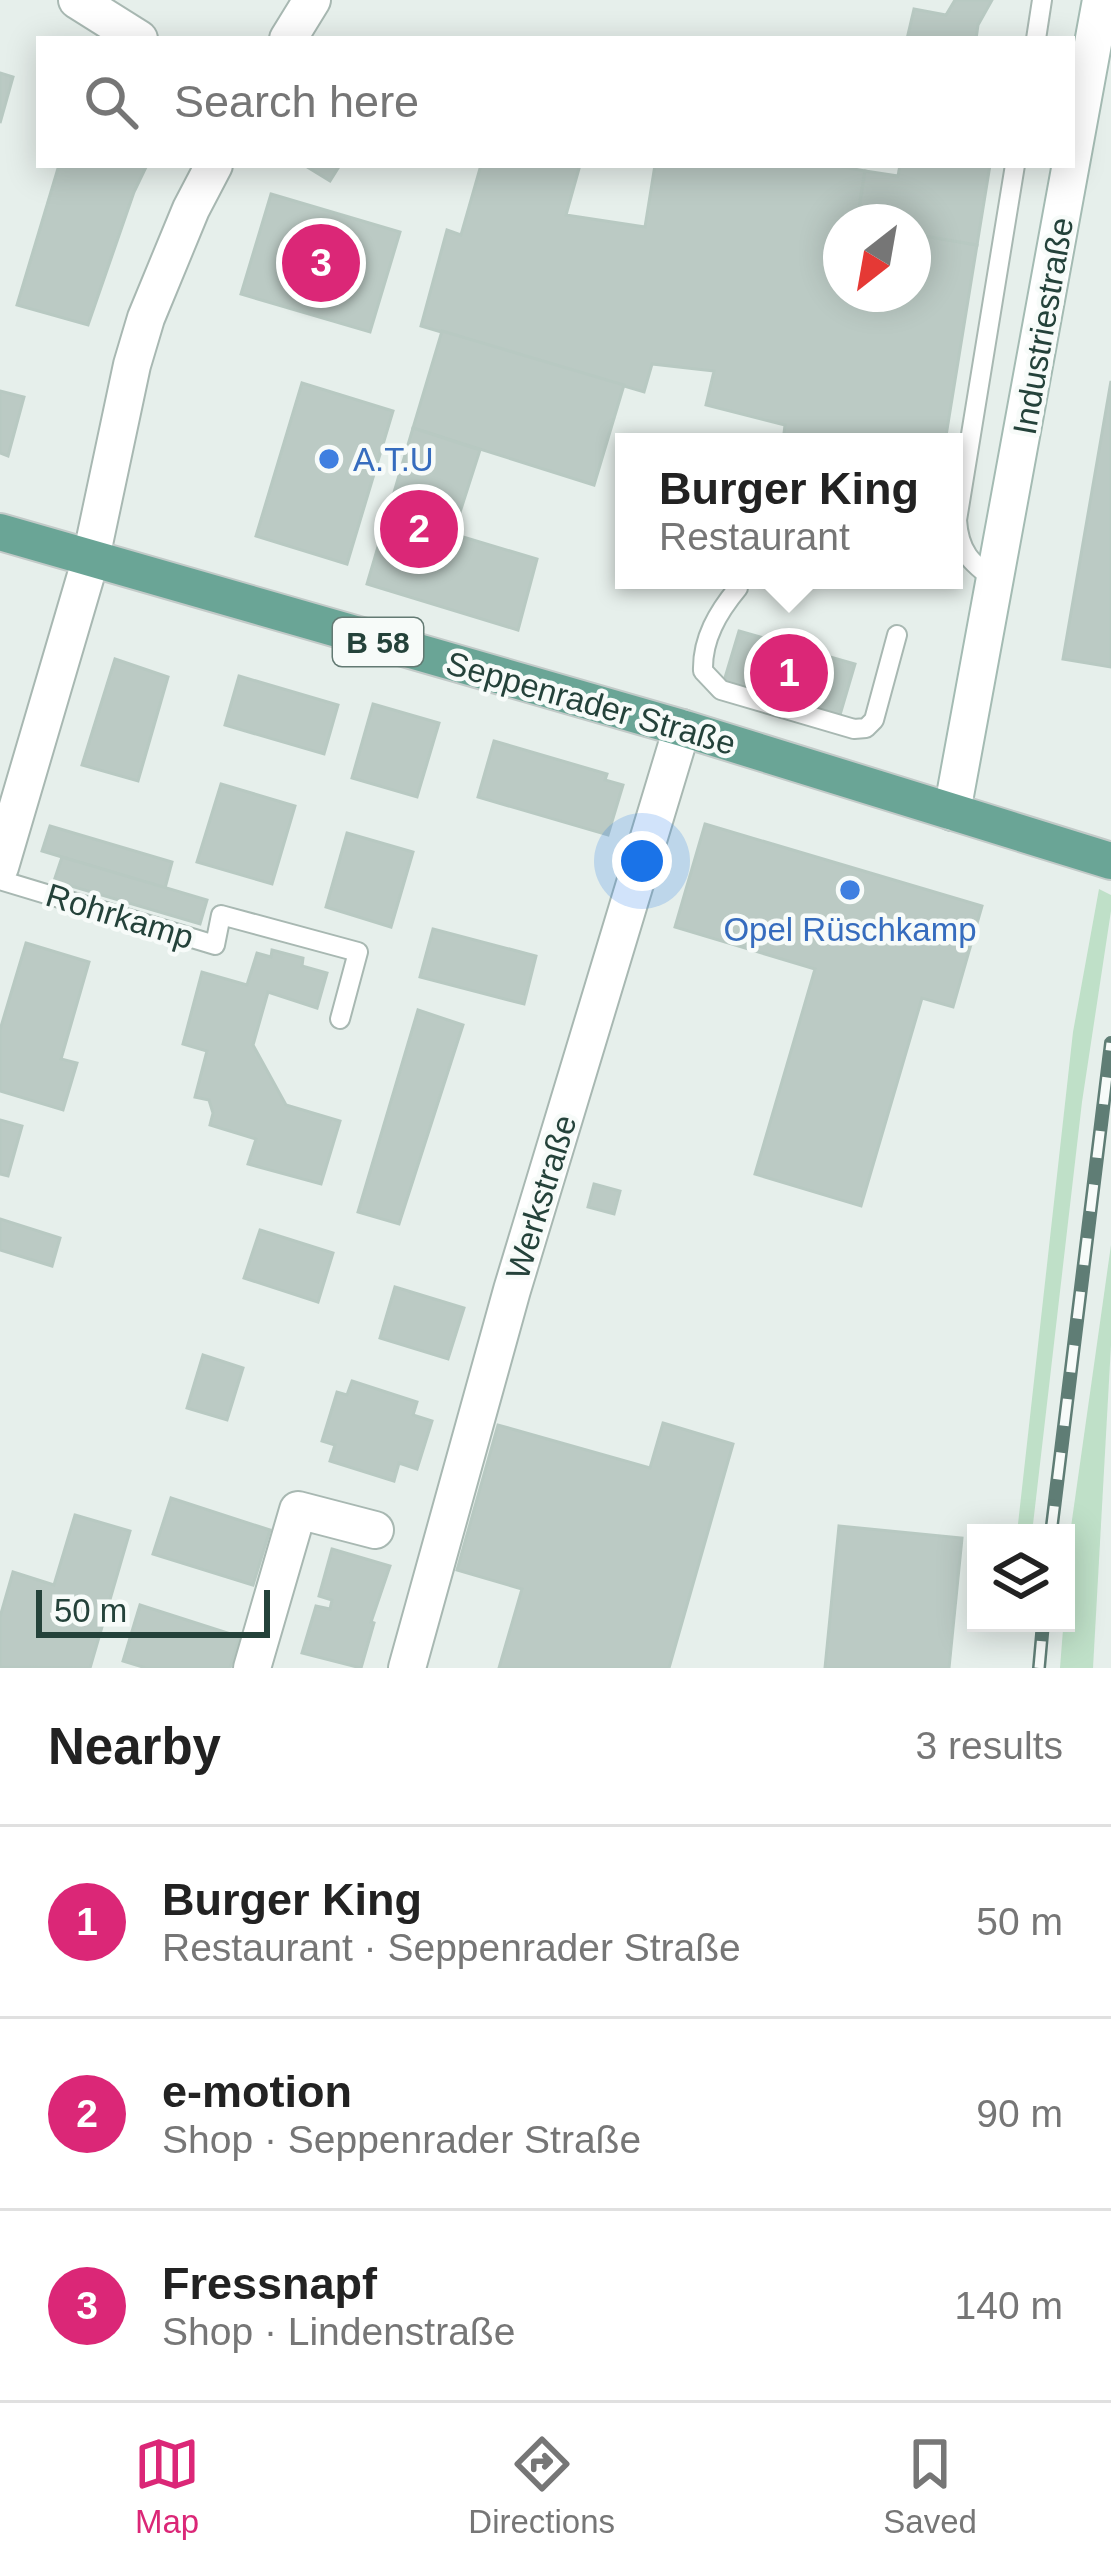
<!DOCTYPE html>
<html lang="en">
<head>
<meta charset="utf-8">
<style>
  body { margin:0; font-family:Helvetica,sans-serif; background:#f2f2f2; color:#222 }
  .controls { position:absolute; right:36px; bottom:36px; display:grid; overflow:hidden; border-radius:0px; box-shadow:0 6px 30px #0003 }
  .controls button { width:108px; height:108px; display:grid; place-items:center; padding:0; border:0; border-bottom:3px solid #e0e0e0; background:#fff; color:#222; font:60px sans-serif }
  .compass { position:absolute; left:823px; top:204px; width:108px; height:108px; border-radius:50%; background:#fff; box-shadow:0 6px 30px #0003; rotate:211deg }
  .scale { position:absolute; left:36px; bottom:30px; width:234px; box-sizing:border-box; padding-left:12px; border:6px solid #24423a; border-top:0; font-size:33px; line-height:42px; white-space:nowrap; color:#24423a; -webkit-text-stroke:9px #f7fbf9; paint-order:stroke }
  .you { position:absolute; left:642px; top:861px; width:42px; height:42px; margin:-30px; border:9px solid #fff; border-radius:50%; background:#1a73e8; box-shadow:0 0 0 18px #1a73e833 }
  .badge { display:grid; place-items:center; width:78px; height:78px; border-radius:50%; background:#db2777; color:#fff; font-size:39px; font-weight:700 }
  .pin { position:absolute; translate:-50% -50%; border:6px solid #fff; box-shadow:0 3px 12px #0006 }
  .popup { position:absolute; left:615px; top:433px; width:348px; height:156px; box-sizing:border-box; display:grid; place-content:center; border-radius:0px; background:#fff; filter:drop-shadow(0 3px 9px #0005); font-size:39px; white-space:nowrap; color:#767676 }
  .popup b { font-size:45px; color:#222 }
  .popup::after { content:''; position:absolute; left:50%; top:100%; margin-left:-24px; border:24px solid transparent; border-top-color:#fff }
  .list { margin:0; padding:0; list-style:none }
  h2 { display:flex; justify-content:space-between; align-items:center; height:156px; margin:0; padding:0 48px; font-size:51px }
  h2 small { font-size:39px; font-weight:400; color:#767676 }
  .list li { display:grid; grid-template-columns:78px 1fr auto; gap:36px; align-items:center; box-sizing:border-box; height:192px; padding:0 48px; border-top:3px solid #e0e0e0 }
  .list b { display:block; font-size:45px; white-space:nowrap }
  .list p { margin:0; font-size:39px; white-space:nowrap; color:#767676 }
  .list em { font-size:39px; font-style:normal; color:#767676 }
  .icon { flex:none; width:66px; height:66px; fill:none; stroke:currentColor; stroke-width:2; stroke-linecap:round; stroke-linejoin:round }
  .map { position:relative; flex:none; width:1111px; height:1668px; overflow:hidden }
  .search { position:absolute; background:#fff; box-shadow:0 6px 30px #0003; left:36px; right:36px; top:36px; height:132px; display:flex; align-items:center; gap:30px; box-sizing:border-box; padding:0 42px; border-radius:0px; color:#767676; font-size:45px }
  .sheet { height:732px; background:#fff }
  nav { display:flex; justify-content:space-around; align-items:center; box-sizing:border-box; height:168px; border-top:3px solid #e0e0e0; background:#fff; font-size:33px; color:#767676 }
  nav a { display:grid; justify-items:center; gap:6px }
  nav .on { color:#db2777 }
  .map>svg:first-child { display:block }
  .green { fill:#bfe0c8 }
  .building { fill:#bbcac4; stroke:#b8c9c2; stroke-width:3 }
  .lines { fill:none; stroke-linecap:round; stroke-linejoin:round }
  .lane-casing { stroke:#a8b8b2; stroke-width:22 }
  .street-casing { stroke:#a8b8b2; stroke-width:40 }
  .secondary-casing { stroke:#a4bbb3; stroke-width:40 }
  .primary-casing { stroke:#c2cac8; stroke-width:40 }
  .lane { stroke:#fff; stroke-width:18 }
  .street { stroke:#fff; stroke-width:36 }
  .secondary { stroke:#fff; stroke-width:36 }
  .primary { stroke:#6aa596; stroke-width:36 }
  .rail-casing { stroke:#5f7d75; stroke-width:14 }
  .rail { stroke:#f7fbf9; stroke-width:9; stroke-dasharray:27; stroke-linecap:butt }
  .shop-dot { fill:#3f7fe0; stroke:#f7fbf9; stroke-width:4.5 }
  .labels { text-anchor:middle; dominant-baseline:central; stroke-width:9; stroke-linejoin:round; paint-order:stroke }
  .shield { fill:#f7fbf9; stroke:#637a73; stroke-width:3 }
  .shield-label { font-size:30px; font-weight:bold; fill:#24423a }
  .street-label { font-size:33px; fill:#24423a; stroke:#f7fbf9 }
  .shop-label { font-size:33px; fill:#366cbe; stroke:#f7fbf9; text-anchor:start }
</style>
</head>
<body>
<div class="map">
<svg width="1111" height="1668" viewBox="0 0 1111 1668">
  <rect width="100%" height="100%" fill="#e6efeb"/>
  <!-- green -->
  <g class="green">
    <path d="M1099,889L1111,895V911L1082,1102L1032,1533H1017L1073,1032Z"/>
    <path d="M1111,1245V1345L1093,1668H1060L1071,1527Z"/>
  </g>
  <!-- building -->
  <g class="building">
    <path d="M955,0H992L978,25L976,39H907L914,9L946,15Z"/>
    <path d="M0,73L13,77L0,123Z"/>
    <path d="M59,165H147L134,192L88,325L17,305Z"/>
    <path d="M304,165H340L330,181Z"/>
    <path d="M481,165H580L566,215L645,227L655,165H832L865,171L857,222H841V294H913V234L977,245L945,442H783L785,425L706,405L714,371L652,364L644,392L421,326L447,230L461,235Z"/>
    <path d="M900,165H990L977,245L913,234V222H857L865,171L898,176Z"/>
    <path d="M271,194L400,232L370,332L241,294Z"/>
    <path d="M442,331L624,385L594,485L413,428Z"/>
    <path d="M1111,381V667L1063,659Z"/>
    <path d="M302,383L393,411L347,564L256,536Z"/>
    <path d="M0,391L24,397L8,456L0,453Z"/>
    <path d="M413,428L480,450L453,534L537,559L518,630L367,584Z"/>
    <path d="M739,631L855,664L840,715L724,681Z"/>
    <path d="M115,659L168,677L138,781L82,765Z"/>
    <path d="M239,676L338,705L324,754L225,725Z"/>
    <path d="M373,704L439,723L417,797L352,778Z"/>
    <path d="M494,741L607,774L605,780L623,785L608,835L478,797Z"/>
    <path d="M221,784L295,806L272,884L197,862Z"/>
    <path d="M705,824L982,906L953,1007L922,998L861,1206L755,1174L815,969L675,927Z"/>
    <path d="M50,826L172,862L165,888L42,851Z"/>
    <path d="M347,833L413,852L391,927L326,907Z"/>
    <path d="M62,857L207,900L200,924L54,881Z"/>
    <path d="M433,929L536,956L524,1004L420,977Z"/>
    <path d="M26,943L89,962L61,1059L77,1063L63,1110L0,1091V1030Z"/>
    <path d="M272,950L303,958L302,966L327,973L317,1008L268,992L253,1045L286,1105L340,1121L321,1184L248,1164L256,1139L210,1125L213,1113L209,1100L195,1097L207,1051L183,1044L202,972L247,985L257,953L271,957Z"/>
    <path d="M418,1010L463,1025L399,1224L358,1212Z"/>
    <path d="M0,1120L22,1126L8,1176L0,1174Z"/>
    <path d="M594,1184L620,1191L614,1214L588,1207Z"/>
    <path d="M0,1219L60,1238L52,1266L0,1250Z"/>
    <path d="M260,1230L333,1253L318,1302L244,1278Z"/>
    <path d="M395,1287L464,1308L448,1359L380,1338Z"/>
    <path d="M203,1355L243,1368L227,1420L187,1408Z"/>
    <path d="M352,1381L417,1402L413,1415L432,1421L417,1469L399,1463L394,1481L330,1461L335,1445L322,1441L337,1392L347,1395Z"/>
    <path d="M663,1423L733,1444L669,1668H499L522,1589L457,1570L498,1425L650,1468Z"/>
    <path d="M171,1498L270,1530L253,1585L153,1554Z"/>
    <path d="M75,1515L130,1531L90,1668L0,1667V1617L13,1572L54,1585Z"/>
    <path d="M839,1526L962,1538L949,1668H825Z"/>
    <path d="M332,1549L390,1566L371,1622L374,1623L361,1668L302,1653L316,1606L330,1609L332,1600L319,1596Z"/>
    <path d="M140,1605L240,1637L230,1668H146L123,1661Z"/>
  </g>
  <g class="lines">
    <defs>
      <g id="lane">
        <path d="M1036,39L1042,0"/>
        <path d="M996,581C971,563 959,552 957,520L1015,165"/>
        <path d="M738,588C718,612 702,639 703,671L721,690L854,729L866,728L874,720L897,635"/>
        <path d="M0,880L215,945L221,915L358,952L340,1019"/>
      </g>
      <g id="street">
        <path d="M77,0L139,39"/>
        <path d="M288,39L312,0"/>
        <path d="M0,867L91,558L132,365L146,318L191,209L214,165"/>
        <path d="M252,1668L298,1510L375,1530"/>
        <path d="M407,1668L512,1290L682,728"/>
      </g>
      <path id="secondary" d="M952,812L1101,0"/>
      <path id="primary" d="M0,532L682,728L1111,861"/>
    </defs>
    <!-- lane casing -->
    <use href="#lane" class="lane-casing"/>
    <!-- street casing -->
    <use href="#street" class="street-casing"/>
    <!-- secondary casing -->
    <use href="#secondary" class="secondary-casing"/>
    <!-- primary casing -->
    <use href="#primary" class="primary-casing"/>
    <!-- lane -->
    <use href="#lane" class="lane"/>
    <!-- street -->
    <use href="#street" class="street"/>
    <!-- secondary -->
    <use href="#secondary" class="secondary"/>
    <!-- primary -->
    <use href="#primary" class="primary"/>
    <defs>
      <g id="rail">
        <path d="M1051,1533L1111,1043"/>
        <path d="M1039,1668L1043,1623"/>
      </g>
    </defs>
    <!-- rail casing -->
    <use href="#rail" class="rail-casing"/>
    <!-- rail -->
    <use href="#rail" class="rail"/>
  </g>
  <!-- markers -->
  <g class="shop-dot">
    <circle cx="329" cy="459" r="12"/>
    <circle cx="850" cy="890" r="12"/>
  </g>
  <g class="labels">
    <!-- shield labels -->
    <rect class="shield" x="333" y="618" width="90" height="48" rx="9"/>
    <g class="shield-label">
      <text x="378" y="642">B 58</text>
    </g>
    <!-- street labels -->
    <g class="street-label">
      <text transform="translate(1043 326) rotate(-80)">Industriestraße</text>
      <text transform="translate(591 703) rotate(16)">Seppenrader Straße</text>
      <text transform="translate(120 916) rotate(17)">Rohrkamp</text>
      <text transform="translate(541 1197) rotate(-73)">Werkstraße</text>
    </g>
    <!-- shop labels -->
    <g class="shop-label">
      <text x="353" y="459">A.T.U</text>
      <text x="850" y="929" text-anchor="middle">Opel Rüschkamp</text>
    </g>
  </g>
</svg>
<div class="controls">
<button><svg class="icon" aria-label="layers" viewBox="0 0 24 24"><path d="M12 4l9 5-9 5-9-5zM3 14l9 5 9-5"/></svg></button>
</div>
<svg class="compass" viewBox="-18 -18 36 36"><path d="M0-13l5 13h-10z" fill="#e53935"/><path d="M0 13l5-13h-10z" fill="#767676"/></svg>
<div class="scale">50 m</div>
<div class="you"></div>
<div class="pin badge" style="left:789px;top:673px">1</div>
<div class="popup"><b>Burger King</b>Restaurant</div>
<div class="pin badge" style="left:419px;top:529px">2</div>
<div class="pin badge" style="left:321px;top:263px">3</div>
<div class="search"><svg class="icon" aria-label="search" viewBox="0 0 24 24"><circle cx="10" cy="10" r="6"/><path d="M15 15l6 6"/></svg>Search here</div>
</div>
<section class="sheet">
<h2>Nearby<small>3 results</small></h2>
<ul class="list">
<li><span class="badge">1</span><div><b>Burger King</b><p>Restaurant · Seppenrader Straße</p></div><em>50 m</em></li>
<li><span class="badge">2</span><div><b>e-motion</b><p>Shop · Seppenrader Straße</p></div><em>90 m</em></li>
<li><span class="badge">3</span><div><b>Fressnapf</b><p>Shop · Lindenstraße</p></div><em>140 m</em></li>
</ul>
</section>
<nav>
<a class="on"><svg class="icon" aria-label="map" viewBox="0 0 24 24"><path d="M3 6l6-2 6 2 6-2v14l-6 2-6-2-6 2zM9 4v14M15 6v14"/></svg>Map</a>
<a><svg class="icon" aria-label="directions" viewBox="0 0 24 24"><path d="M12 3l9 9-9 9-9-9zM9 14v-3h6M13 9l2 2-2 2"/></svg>Directions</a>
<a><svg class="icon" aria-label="saved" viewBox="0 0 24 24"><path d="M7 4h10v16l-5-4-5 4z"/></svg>Saved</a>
</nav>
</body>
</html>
